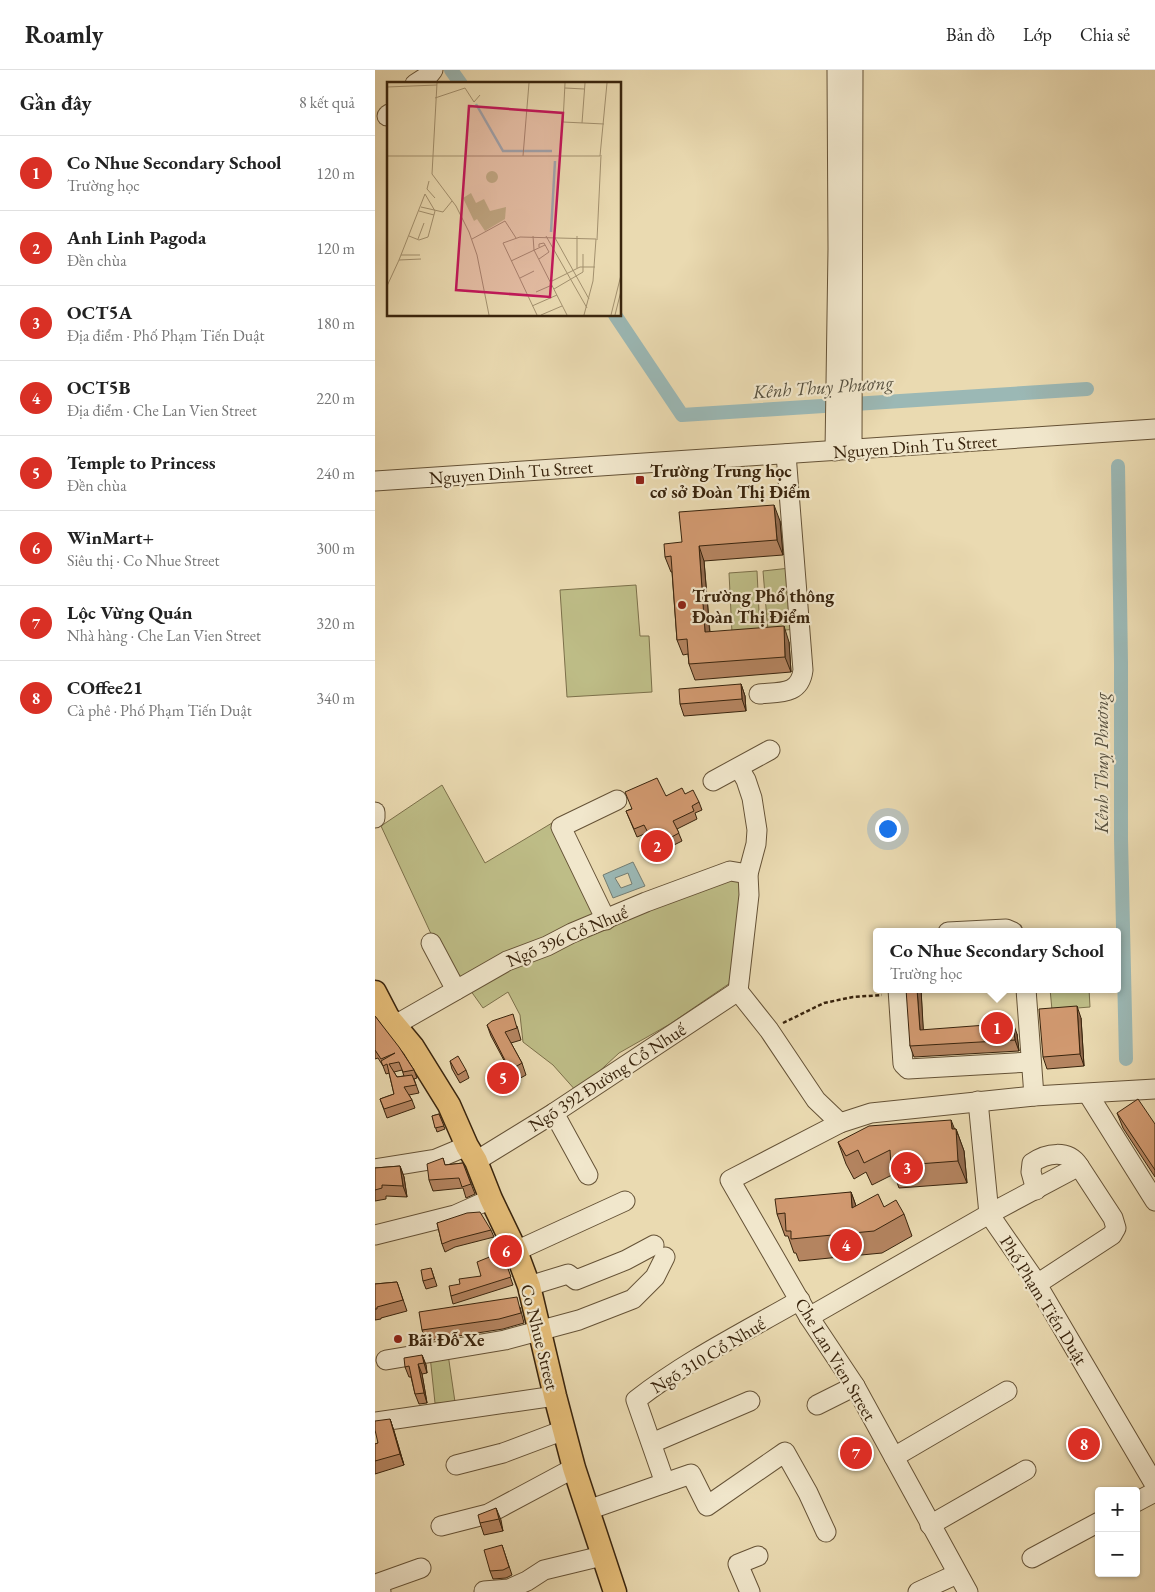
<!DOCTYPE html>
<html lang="vi">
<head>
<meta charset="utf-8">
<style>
  body { margin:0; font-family:"EB Garamond",serif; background:#f6f6f6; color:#222 }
  .controls { position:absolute; right:15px; bottom:15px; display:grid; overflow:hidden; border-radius:5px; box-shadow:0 1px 4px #0004 }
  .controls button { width:45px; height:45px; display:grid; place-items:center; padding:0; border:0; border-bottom:1px solid #e0e0e0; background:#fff; color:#222; font:25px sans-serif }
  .you { position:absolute; left:512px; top:758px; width:18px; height:18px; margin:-12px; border:4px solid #fff; border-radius:50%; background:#1a73e8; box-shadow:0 0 0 8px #1a73e833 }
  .badge { display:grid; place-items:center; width:32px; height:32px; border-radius:50%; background:#d93025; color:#fff; font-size:16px; font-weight:700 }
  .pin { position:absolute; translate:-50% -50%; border:2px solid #fff; box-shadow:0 1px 5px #0006 }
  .popup { position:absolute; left:498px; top:858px; width:248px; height:65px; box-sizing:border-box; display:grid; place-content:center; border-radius:5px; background:#fff; filter:drop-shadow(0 1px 4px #0005); font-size:16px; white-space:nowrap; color:#767676 }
  .popup b { font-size:19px; color:#222 }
  .popup::after { content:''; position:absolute; left:50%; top:100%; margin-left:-10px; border:10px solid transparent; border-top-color:#fff }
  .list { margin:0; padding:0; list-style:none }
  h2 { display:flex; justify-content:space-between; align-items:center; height:65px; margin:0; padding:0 20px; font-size:21px }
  h2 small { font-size:16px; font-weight:400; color:#767676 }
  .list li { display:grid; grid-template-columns:32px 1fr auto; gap:15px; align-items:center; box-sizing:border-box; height:75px; padding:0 20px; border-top:1px solid #e0e0e0 }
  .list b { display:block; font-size:19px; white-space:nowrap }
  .list p { margin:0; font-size:16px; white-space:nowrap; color:#767676 }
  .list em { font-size:16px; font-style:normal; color:#767676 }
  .map { position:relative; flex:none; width:780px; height:1522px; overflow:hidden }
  header { display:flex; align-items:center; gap:30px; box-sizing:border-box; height:70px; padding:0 25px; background:#fff; border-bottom:1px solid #e0e0e0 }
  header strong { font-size:24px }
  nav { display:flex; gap:28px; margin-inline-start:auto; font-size:18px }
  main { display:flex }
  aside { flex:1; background:#fff }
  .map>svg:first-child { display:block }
  .green { fill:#bebd87; stroke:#7c704a }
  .water { fill:#9bb8b5; stroke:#747d72; fill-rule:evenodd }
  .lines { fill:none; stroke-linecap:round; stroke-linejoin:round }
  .canal { stroke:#9bb8b5; stroke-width:14 }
  .minor-casing { stroke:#655236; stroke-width:21 }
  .major-casing { stroke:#39240d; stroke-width:25 }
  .path { stroke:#39240d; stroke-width:2.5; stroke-dasharray:4 2.5; stroke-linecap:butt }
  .minor { stroke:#f1e7cc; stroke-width:19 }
  .major { stroke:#e5bd78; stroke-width:22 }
  .wall { fill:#b48460; stroke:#39240d; fill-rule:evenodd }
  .shaded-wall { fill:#926b4e; stroke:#39240d }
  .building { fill:#d19970; stroke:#39240d }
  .poi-dot { fill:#8f2418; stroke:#f1e7cc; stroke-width:2 }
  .labels { text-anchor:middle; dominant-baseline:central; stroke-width:4.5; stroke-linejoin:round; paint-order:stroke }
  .street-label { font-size:18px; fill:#39240d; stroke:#f1e7cc }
  .poi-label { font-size:18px; font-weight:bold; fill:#39240d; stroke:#f1e7cc; text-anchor:start }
  .water-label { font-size:19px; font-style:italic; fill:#56503f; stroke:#f1e7cc }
  .inset-river { fill:none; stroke:#9bb8b5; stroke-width:2.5 }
  .inset-road { fill:none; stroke:#a3916f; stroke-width:1 }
  .view { fill:#c2185b; fill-opacity:0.15; stroke:#c2185b; stroke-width:2.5 }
  .inset-edge { fill:none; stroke:#39240d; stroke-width:2.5 }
</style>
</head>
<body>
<header>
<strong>Roamly</strong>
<nav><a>Bản đồ</a><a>Lớp</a><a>Chia sẻ</a></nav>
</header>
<main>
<aside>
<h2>Gần đây<small>8 kết quả</small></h2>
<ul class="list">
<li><span class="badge">1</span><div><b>Co Nhue Secondary School</b><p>Trường học</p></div><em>120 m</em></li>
<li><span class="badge">2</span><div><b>Anh Linh Pagoda</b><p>Đền chùa</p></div><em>120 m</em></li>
<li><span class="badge">3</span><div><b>OCT5A</b><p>Địa điểm · Phố Phạm Tiến Duật</p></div><em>180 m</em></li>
<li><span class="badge">4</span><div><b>OCT5B</b><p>Địa điểm · Che Lan Vien Street</p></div><em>220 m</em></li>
<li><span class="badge">5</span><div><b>Temple to Princess</b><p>Đền chùa</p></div><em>240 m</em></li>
<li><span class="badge">6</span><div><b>WinMart+</b><p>Siêu thị · Co Nhue Street</p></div><em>300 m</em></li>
<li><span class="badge">7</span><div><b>Lộc Vừng Quán</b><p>Nhà hàng · Che Lan Vien Street</p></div><em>320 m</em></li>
<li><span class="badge">8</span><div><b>COffee21</b><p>Cà phê · Phố Phạm Tiến Duật</p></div><em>340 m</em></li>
</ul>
</aside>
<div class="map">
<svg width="780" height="1522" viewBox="0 0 780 1522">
  <rect width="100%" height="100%" fill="#eadab1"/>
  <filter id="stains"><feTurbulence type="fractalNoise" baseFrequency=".004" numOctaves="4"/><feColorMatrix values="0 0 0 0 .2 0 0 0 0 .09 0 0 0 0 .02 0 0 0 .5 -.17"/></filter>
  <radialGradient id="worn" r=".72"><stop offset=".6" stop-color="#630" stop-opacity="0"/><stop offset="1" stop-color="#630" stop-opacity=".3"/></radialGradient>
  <!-- green -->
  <g class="green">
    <path d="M415,498L420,559L393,562L388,501Z"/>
    <path d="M382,501L385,562L357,563L354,503Z"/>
    <path d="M261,515L265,566H274L277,622L192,627L185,520Z"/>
    <path d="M67,715L110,793L177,753L231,854L245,847L366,807L358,911L295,954L244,983L202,1022L178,995L148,972L145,945L133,922L108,938L58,868L6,756Z"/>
    <path d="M675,919H714L715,937L677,940Z"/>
    <path d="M73,1284L80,1332L60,1333L55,1286Z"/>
  </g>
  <!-- water -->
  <path class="water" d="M258,792L270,816L238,828L228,805ZM253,803L257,814L246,818L240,808Z"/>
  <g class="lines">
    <!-- canal -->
    <g class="canal">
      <path d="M76,0L86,14"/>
      <path d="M240,245L307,345L712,319"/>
      <path d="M743,396L746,593V769L751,989"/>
    </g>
    <defs>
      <g id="minor">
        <path d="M40,14L54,5L58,0"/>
        <path d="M12,46L14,44"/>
        <path d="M477,380L478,0"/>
        <path d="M460,381L463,179L462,0"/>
        <path d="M0,411L780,359"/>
        <path d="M384,624C405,622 425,625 428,600L411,384"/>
        <path d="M364,698L371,710L377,728L382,760L381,774L373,804L374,825L363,921L394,960L441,1030L465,1053"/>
        <path d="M338,711L395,680"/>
        <path d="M0,742V748"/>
        <path d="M231,850L186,757L242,730"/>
        <path d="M573,862L631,859L638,862"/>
        <path d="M56,873L81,920"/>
        <path d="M523,919L528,994L533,999L656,992"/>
        <path d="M651,919L659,1026"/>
        <path d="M20,955L132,891L172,876L197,863L271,832L355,801L373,804"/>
        <path d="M713,1024L780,1131"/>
        <path d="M603,1031L614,1144L657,1206L780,1415"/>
        <path d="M179,1043L213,1105"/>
        <path d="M101,1091L179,1043L363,921"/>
        <path d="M0,1099L61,1089L92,1076"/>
        <path d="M661,1120L656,1102L657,1093C671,1083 693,1079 704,1096L738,1148L741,1158L737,1165L662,1214"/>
        <path d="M0,1165L80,1145L116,1129"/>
        <path d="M141,1181L250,1131"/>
        <path d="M154,1216L193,1204L201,1210L251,1190L279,1175"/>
        <path d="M434,1247L614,1144L704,1096"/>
        <path d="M11,1290L130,1270L204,1250L258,1229L280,1207L290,1187"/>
        <path d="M442,1335L480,1316"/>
        <path d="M0,1352L180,1326"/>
        <path d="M277,1373L375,1331"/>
        <path d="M519,1387L632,1321"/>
        <path d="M81,1395L128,1383L189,1360"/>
        <path d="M290,1413L316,1404L332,1436L410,1382L433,1423L451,1462"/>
        <path d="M761,1432L780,1422"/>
        <path d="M213,1440L290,1413L261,1330C311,1291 369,1262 425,1230"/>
        <path d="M555,1455L651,1400"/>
        <path d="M66,1456L113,1444L199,1398"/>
        <path d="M657,1488L724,1452"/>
        <path d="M109,1521L134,1519L152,1511L169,1500L227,1486"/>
        <path d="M6,1522L4,1513L46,1498"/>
        <path d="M375,1522L363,1494L383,1486"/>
        <path d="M543,1522L582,1504"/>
        <path d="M593,1522L480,1316L434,1247L355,1110L465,1053L496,1043L659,1026L780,1019"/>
      </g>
      <path id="major" d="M0,922L13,947L38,977L74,1035L92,1076L101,1091L116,1129L141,1181L154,1216L180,1326L199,1398L240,1522"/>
    </defs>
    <!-- minor casing -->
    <use href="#minor" class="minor-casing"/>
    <!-- major casing -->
    <use href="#major" class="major-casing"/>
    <!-- path -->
    <path class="path" d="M408,953L449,933L478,927L507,925"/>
    <!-- minor -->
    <use href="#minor" class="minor"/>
    <!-- major -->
    <use href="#major" class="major"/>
  </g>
  <!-- wall -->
  <g class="wall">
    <path d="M405,451L408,485L329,491L335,562L414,572L416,602L320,610L314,594L313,584L308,585L302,570L297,502H296L290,487L307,472Z"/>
    <path d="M366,614L370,626L371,641L309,646L305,634Z"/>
    <path d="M310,724L324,732L327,740L320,743L322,749L302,759L307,771L283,783L272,763L262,767L251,741L291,726Z"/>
    <path d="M546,919L548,960L642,964L644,981L539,987L535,976Z"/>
    <path d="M0,946L39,1000L42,1008L39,1009L44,1023L34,1025L37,1030L40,1038L12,1048L5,1029L19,1024L14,1003L11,1004L8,996L3,988L0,989ZM27,1000L29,1006L22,1007L19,1002Z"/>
    <path d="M706,948L709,996L672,999L668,987Z"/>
    <path d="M112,955L142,956L146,970L136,973L147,993L151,1005L140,1011L116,966Z"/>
    <path d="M75,991L91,1000L94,1008L85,1013L77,999Z"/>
    <path d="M742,1043L780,1054V1107L748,1058Z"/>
    <path d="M64,1044L70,1059L62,1062L57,1046Z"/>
    <path d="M581,1059L589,1081L592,1113L524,1118L519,1104L497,1115L491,1102L479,1109L471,1094L463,1072Z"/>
    <path d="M68,1088L70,1095L88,1093L100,1124L91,1128L88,1118L58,1121L54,1110Z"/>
    <path d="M25,1096L29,1107L32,1127L11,1126V1129L0,1131V1098Z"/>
    <path d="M476,1122L481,1136L509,1137L529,1144L537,1166L507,1183L424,1191L421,1183H419L413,1166H410L402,1144Z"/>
    <path d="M62,1153L116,1160L119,1167L80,1177L70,1182L67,1174Z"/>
    <path d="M127,1182L138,1215L78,1234L76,1226L85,1214L106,1206Z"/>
    <path d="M56,1198L62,1216L51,1219L48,1211Z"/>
    <path d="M22,1212L32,1241L6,1248V1249L0,1250V1214Z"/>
    <path d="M145,1237L149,1253L128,1259L51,1271L47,1260Z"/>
    <path d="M47,1285L51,1295L52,1303L47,1304L52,1333L44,1334L40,1324L36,1307H34L30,1297Z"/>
    <path d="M15,1349L19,1361L29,1395L0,1404V1374L3,1373Z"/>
    <path d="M121,1438L128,1461L109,1465L105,1453Z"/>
    <path d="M127,1475L137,1505L131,1508L118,1509L115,1501Z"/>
  </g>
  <!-- shaded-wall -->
  <g class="shaded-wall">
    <path d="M399,435L405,451L408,485L402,470Z"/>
    <path d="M324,476L329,491L336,578L330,562Z"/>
    <path d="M409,556L414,572L416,602L410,587Z"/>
    <path d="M366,614L370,626L371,641L367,629Z"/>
    <path d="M542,919H546L549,971L545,960Z"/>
    <path d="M702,936L706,948L709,996L705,984Z"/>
    <path d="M638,953L642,964L644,981L640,970Z"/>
    <path d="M576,1050L582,1065L581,1059L589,1081L592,1113L583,1091L577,1059Z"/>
    <path d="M25,1096L29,1107L32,1127L28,1116Z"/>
    <path d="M476,1122L484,1144L477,1138Z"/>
    <path d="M47,1285L51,1295L52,1303L49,1293Z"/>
    <path d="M43,1294L47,1304L52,1333L49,1323Z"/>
    <path d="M15,1349L19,1361L29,1395L25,1384Z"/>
    <path d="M121,1438L126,1450L128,1461L124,1449Z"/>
  </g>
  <!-- building -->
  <g class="building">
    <path d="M399,435L402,470L324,476L330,562L409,556L410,587L314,594L312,569L302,570L296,486L290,487L289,474L307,472L304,442Z"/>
    <path d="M366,614L367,629L305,634L304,619Z"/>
    <path d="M282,708L291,726L307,718L310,724L318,720L324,732L317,736L319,741L298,751L304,763L280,776L269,755L259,759L251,741L257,739L250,722Z"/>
    <path d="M626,859L634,862H587Z"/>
    <path d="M531,919H542L545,960L638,953L640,970L535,976Z"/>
    <path d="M702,936L705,984L668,987L664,939Z"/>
    <path d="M138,944L142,958L130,962L147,993L135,1000L112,955L117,951Z"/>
    <path d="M0,946L24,977L39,1000L28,1002L24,992L14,994L22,1007L37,1005L41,1015L29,1017L37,1030L9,1039L5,1029L19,1024L12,994L8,996L6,991L20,983L6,989L0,980Z"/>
    <path d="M83,986L91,1000L83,1005L75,991Z"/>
    <path d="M763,1029L780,1054V1100L742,1043Z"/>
    <path d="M64,1044L69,1056L60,1058L57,1046Z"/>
    <path d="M576,1050L577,1059H581L583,1091L516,1096L515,1080L489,1093L483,1080L471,1086L463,1072L494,1056Z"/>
    <path d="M68,1088L70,1095L88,1093L96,1114L87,1117L84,1108L54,1110L52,1094Z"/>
    <path d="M25,1096L28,1116L7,1115V1118L0,1120V1098Z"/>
    <path d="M476,1122L477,1138L503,1124L509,1137L521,1130L529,1144L499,1161L416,1169V1161H411L410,1143L402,1144L400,1129Z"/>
    <path d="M105,1142L116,1160L77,1170L67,1174L62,1153L92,1143Z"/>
    <path d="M127,1182L136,1207L76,1226L74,1216L85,1214L84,1209L106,1206L102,1192Z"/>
    <path d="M56,1198L59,1208L48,1211L46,1200Z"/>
    <path d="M22,1212L28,1230L2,1237V1239H0V1214Z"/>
    <path d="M142,1227L146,1243L124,1249L47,1260L44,1242Z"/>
    <path d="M47,1285L49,1293L43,1294L49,1323L40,1324L34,1296L30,1297L29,1288Z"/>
    <path d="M15,1349L25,1384L0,1391V1374L3,1373L0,1360V1351Z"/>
    <path d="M121,1438L124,1449L105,1453L103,1445Z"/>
    <path d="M127,1475L134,1497L128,1500L115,1501L109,1480Z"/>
  </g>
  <!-- markers -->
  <g class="poi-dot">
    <rect x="260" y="405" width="10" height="10" rx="2.5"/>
    <circle cx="307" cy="535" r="5"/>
    <circle cx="23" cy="1269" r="5"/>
  </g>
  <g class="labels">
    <!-- street labels -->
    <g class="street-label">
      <text transform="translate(540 376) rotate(-4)">Nguyen Dinh Tu Street</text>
      <text transform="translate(136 402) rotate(-4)">Nguyen Dinh Tu Street</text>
      <text transform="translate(192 866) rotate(-23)">Ngõ 396 Cổ Nhuế</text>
      <text transform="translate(232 1007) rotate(-33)">Ngõ 392 Đường Cổ Nhuế</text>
      <text transform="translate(669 1230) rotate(58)">Phố Phạm Tiến Duật</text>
      <text transform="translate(165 1267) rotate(76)">Co Nhue Street</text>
      <text transform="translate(333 1285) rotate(-31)">Ngõ 310 Cổ Nhuế</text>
      <text transform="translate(461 1289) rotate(59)">Che Lan Vien Street</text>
    </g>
    <!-- poi labels -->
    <g class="poi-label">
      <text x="275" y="400">Trường Trung học<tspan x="275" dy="21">cơ sở Đoàn Thị Điểm</tspan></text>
      <text x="317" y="525">Trường Phổ thông<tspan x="317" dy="21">Đoàn Thị Điểm</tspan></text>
      <text x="33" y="1269">Bãi Đỗ Xe</text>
    </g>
    <!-- water labels -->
    <g class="water-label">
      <text transform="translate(448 317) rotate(-4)">Kênh Thuỵ Phương</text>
      <text transform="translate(726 693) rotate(-90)">Kênh Thuỵ Phương</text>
    </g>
  </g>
  <!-- overview -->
  <g transform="translate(12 12)">
    <rect width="234" height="234" fill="#eadab1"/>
    <path d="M99 95a6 6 0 1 1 12 0a6 6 0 1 1-12 0ZM84,111L89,121L97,117L103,129L119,125L118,137L98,149L90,137L87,139L76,116Z" fill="#bebd87"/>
    <path class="inset-river" d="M89,22L116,69H165M164,150L168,79"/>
    <path class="inset-road" d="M50,1L45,92L69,124L82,150L90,173L102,233M178,1L176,40L217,42M0,5L50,3M178,6L197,7M48,16L78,6L87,20L93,13M195,41L198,1M0,74H213L220,1M136,74L142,1M42,99L40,107L48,116M34,125L56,130L65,119M32,129L47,133M22,154L32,158L41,155L48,129M146,154L147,168L180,233M159,154L200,226M167,154L202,217M190,154V186M31,157L37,141M85,157L118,139L129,156M210,158L214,73M14,173H33M152,177L162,170L157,161L152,162V165M12,178L38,112L48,129M124,179L158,163M133,196L147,189M163,200L193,185H208M0,204L12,178L34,177M167,207L196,190V172M149,210L165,203M145,224L170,213M150,233L116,161L133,155L209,157L206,199L197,233M154,233L175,224M224,233L234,193M228,233L234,209"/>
    <path class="view" d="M82,24L176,31L163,215L69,208Z"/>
    <rect width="234" height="234" class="inset-edge"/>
  </g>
  <rect width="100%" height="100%" filter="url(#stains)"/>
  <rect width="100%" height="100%" fill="url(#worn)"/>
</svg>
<div class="controls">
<button>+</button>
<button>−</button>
</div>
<div class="you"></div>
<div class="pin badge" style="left:622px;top:958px">1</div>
<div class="popup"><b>Co Nhue Secondary School</b>Trường học</div>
<div class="pin badge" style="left:282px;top:776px">2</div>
<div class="pin badge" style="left:532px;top:1098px">3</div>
<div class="pin badge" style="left:471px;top:1175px">4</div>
<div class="pin badge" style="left:128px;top:1008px">5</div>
<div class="pin badge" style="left:131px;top:1181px">6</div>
<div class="pin badge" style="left:481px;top:1383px">7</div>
<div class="pin badge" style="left:709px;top:1374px">8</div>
</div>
</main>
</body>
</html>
